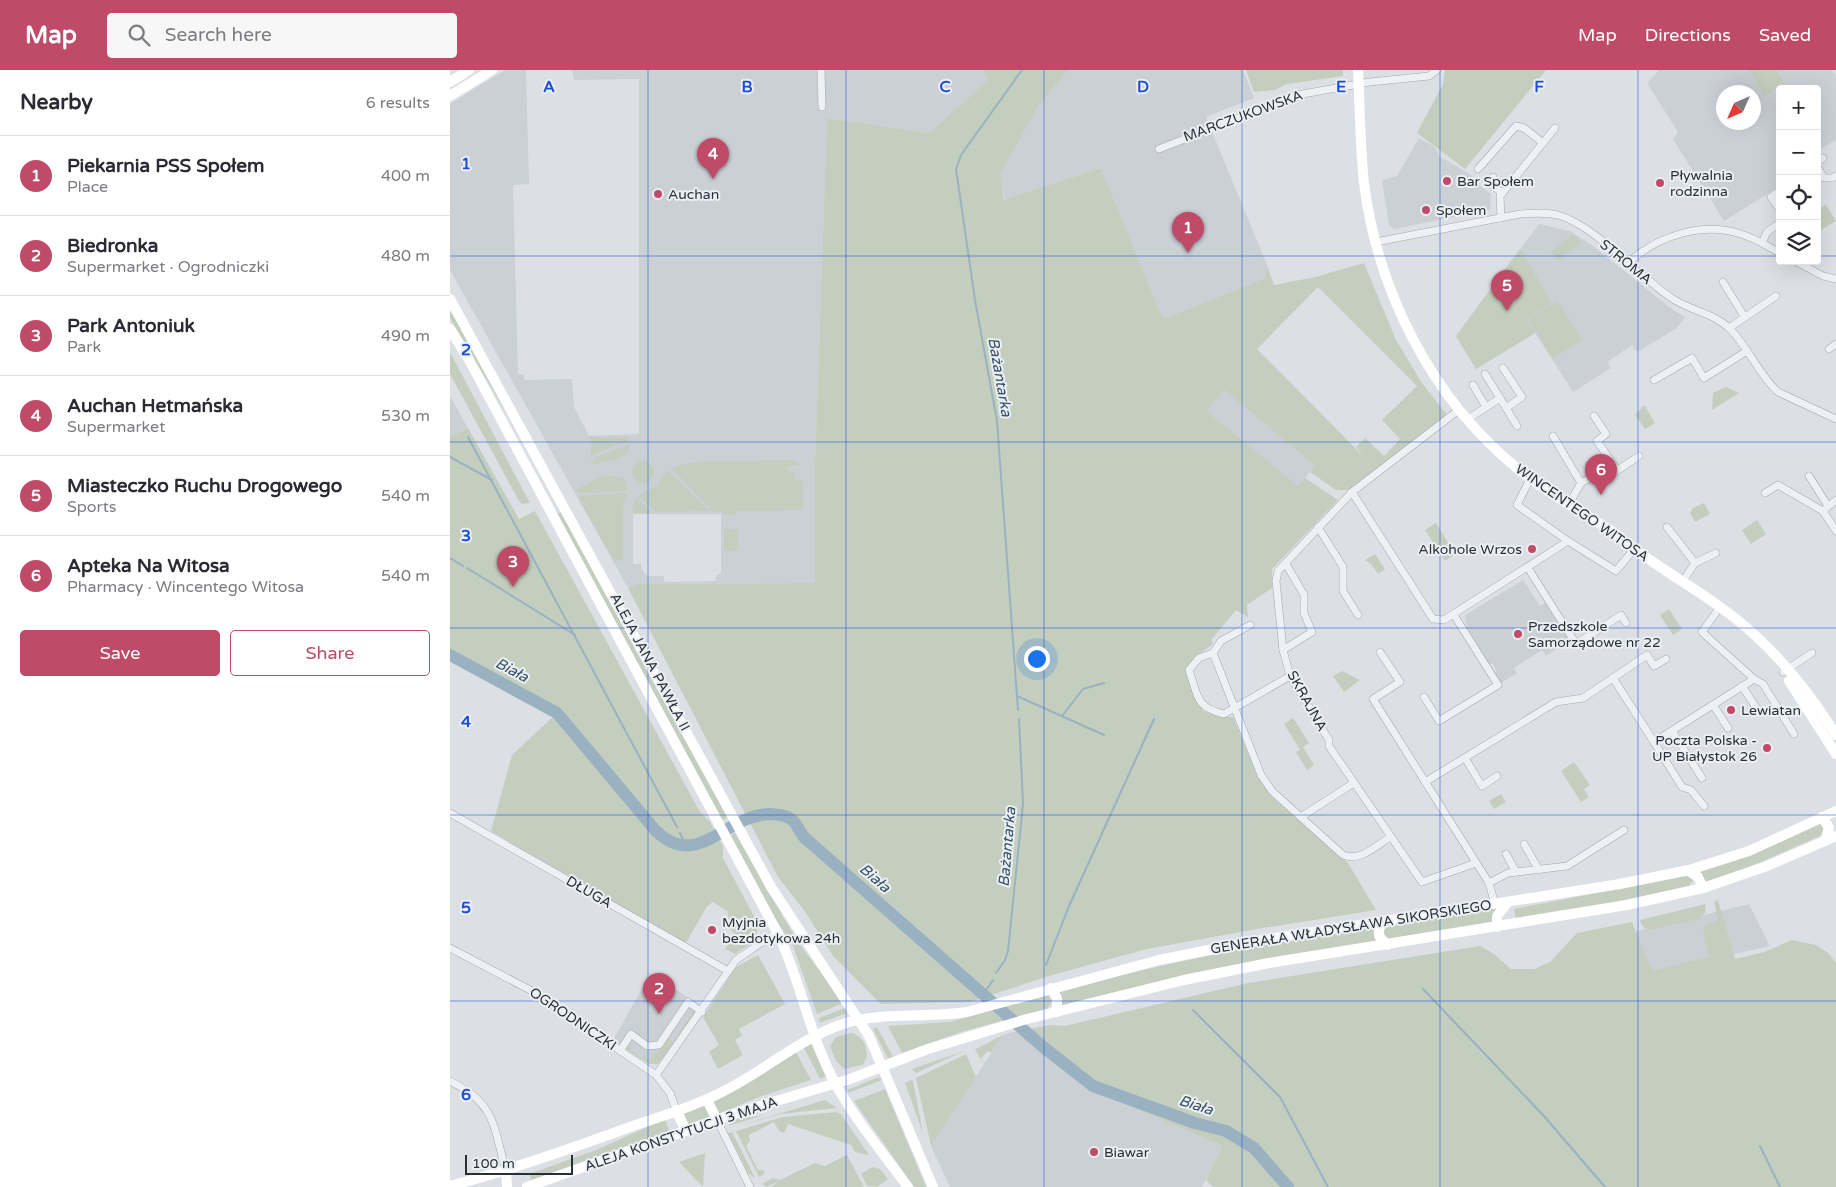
<!DOCTYPE html>
<html lang="en">
<head>
<meta charset="utf-8">
<style>
  body { margin:0; font-family:"Varela Round",sans-serif; background:#f7f7f7; color:#2b2b33 }
  .controls { position:absolute; right:15px; top:15px; display:grid; overflow:hidden; border-radius:5px; box-shadow:0 5px 20px #0002 }
  .controls button { width:45px; height:45px; display:grid; place-items:center; padding:0; border:0; border-bottom:1px solid #e1e1e2; background:#fff; color:#2b2b33; font:25px sans-serif }
  .compass { position:absolute; left:1266px; top:15px; width:45px; height:45px; border-radius:50%; background:#fff; box-shadow:0 5px 20px #0002; rotate:225deg }
  .scale { position:absolute; left:15px; bottom:12px; width:108px; box-sizing:border-box; padding-left:5px; border:2px solid #273039; border-top:0; font-size:14px; line-height:18px; white-space:nowrap; color:#273039; -webkit-text-stroke:4px #ebeff3; paint-order:stroke }
  .you { position:absolute; left:586px; top:588px; width:18px; height:18px; margin:-12px; border:4px solid #fff; border-radius:50%; background:#1a73e8; box-shadow:0 0 0 8px #1a73e833 }
  .badge { display:grid; place-items:center; width:32px; height:32px; border-radius:50%; background:#bf4b69; color:#fff; font-size:16px; font-weight:700 }
  .pin { position:absolute; translate:-50% -41px; filter:drop-shadow(0 1px 2px #0008) }
  .pin::after { content:''; position:absolute; top:26px; width:18px; height:15px; background:inherit; clip-path:polygon(0 0,100% 0,50% 100%) }
  .list { margin:0; padding:0; list-style:none }
  h2 { display:flex; justify-content:space-between; align-items:center; height:65px; margin:0; padding:0 20px; font-size:21px }
  h2 small { font-size:16px; font-weight:400; color:#7c7c81 }
  .list li { display:grid; grid-template-columns:32px 1fr auto; gap:15px; align-items:center; box-sizing:border-box; height:80px; padding:0 20px; border-top:1px solid #e1e1e2 }
  .list b { display:block; font-size:19px; white-space:nowrap }
  .list p { margin:0; font-size:16px; white-space:nowrap; color:#7c7c81 }
  .list em { font-size:16px; font-style:normal; color:#7c7c81 }
  .actions { display:flex; gap:10px; padding:15px 20px }
  .actions a { flex:1; padding:11px 0; border:1px solid #bf4b69; border-radius:5px; text-align:center; font-size:18px; color:#bf4b69 }
  .actions .main { background:#bf4b69; color:#fff }
  .icon { flex:none; width:28px; height:28px; fill:none; stroke:currentColor; stroke-width:2; stroke-linecap:round; stroke-linejoin:round }
  .map { position:relative; flex:none; width:1386px; height:1117px; overflow:hidden }
  header { display:flex; align-items:center; gap:30px; box-sizing:border-box; height:70px; padding:0 25px; background:#bf4b69; color:#fff }
  header strong { font-size:24px }
  nav { display:flex; gap:28px; margin-inline-start:auto; font-size:18px }
  .search { width:350px; height:45px; background:#f7f7f7; display:flex; align-items:center; gap:12px; box-sizing:border-box; padding:0 18px; border-radius:5px; color:#7c7c81; font-size:19px }
  main { display:flex }
  aside { flex:1; background:#fff }
  .map>svg:first-child { display:block }
  .built { fill:#cbd0d5; fill-rule:evenodd }
  .green { fill:#c4cebe; fill-rule:evenodd }
  .lines { fill:none; stroke-linecap:round; stroke-linejoin:round }
  .stream { stroke:#9ab1c2; stroke-width:2 }
  .river { stroke:#9ab1c2; stroke-width:12 }
  .street-casing { stroke:#a2a8ae; stroke-width:8 }
  .street { stroke:#eef1f4; stroke-width:7 }
  .secondary { stroke:#fff; stroke-width:10 }
  .grid { fill:none; stroke:#1d4ed8; stroke-width:1; stroke-opacity:0.55 }
  .poi-dot { fill:#bf4b69; stroke:#ebeff3; stroke-width:2 }
  .labels { text-anchor:middle; dominant-baseline:central; stroke-width:4; stroke-linejoin:round; paint-order:stroke }
  .street-label { font-size:14px; fill:#273039; stroke:#ebeff3 }
  .poi-label { font-size:14px; fill:#273039; stroke:#ebeff3; text-anchor:start }
  .water-label { font-size:15px; font-style:italic; fill:#365269; stroke:#ebeff3 }
  .grid-label { font-size:16px; text-anchor:middle; font-weight:bold; fill:#1d4ed8; stroke:#ebeff3; stroke-width:4; stroke-linejoin:round; paint-order:stroke }
</style>
</head>
<body>
<header>
<strong>Map</strong>
<div class="search"><svg class="icon" aria-label="search" viewBox="0 0 24 24"><circle cx="10" cy="10" r="6"/><path d="M15 15l6 6"/></svg>Search here</div>
<nav><a>Map</a><a>Directions</a><a>Saved</a></nav>
</header>
<main>
<aside>
<h2>Nearby<small>6 results</small></h2>
<ul class="list">
<li><span class="badge">1</span><div><b>Piekarnia PSS Społem</b><p>Place</p></div><em>400 m</em></li>
<li><span class="badge">2</span><div><b>Biedronka</b><p>Supermarket · Ogrodniczki</p></div><em>480 m</em></li>
<li><span class="badge">3</span><div><b>Park Antoniuk</b><p>Park</p></div><em>490 m</em></li>
<li><span class="badge">4</span><div><b>Auchan Hetmańska</b><p>Supermarket</p></div><em>530 m</em></li>
<li><span class="badge">5</span><div><b>Miasteczko Ruchu Drogowego</b><p>Sports</p></div><em>540 m</em></li>
<li><span class="badge">6</span><div><b>Apteka Na Witosa</b><p>Pharmacy · Wincentego Witosa</p></div><em>540 m</em></li>
</ul>
<div class="actions"><a class="main">Save</a><a>Share</a></div>
</aside>
<div class="map">
<svg width="1386" height="1117" viewBox="0 0 1386 1117">
  <rect width="100%" height="100%" fill="#dce0e5"/>
  <!-- built -->
  <g class="built">
    <path d="M55,0H76L79,114L63,115L68,304L74,305V310L122,309L124,337L139,366L189,364V9L124,10L122,0H532L538,10L479,63L377,48L365,394V513L187,514L178,518L0,200V34ZM183,444H271V503L266,506L265,511L214,512V506H197L192,500L191,494H183Z"/>
    <path d="M618,0H793L804,28L756,47L817,195L815,208L713,249L651,98L555,130L549,103L588,37Z"/>
    <path d="M1209,0H1382L1386,6V70L1367,81V19H1330V116L1274,151L1223,69L1228,62L1197,13ZM1274,22H1304V52H1274Z"/>
    <path d="M969,68L985,77L989,86L1021,105L1027,114L1041,124L1040,140L944,159L939,155L932,110L947,106Z"/>
    <path d="M1089,154L1120,161L1143,176L1223,240L1235,247L1227,258L1187,282L1182,275L1157,292L1161,298L1123,322L1085,263L1026,299L1006,266Z"/>
    <path d="M774,320L865,396L848,417L757,341Z"/>
    <path d="M0,326L18,358L0,367Z"/>
    <path d="M1073,510L1090,536L1095,533L1120,571L1096,586L1092,580L1064,598L1067,603L1051,613L1045,603L1046,600L1043,594H1039L1017,557L1015,545Z"/>
    <path d="M1299,834L1320,876L1199,903L1179,863Z"/>
    <path d="M201,903L248,934L212,990L191,989L163,970Z"/>
    <path d="M564,962L634,1016L772,1076L752,1117H500L481,1076L553,965Z"/>
  </g>
  <!-- green -->
  <g class="green">
    <path d="M532,0H618L588,37L550,103L554,130L651,98L713,249L815,208L817,195L824,215L865,207L914,193L946,270L972,313L997,345L899,420H886L860,402L865,396L774,320L757,341L848,416L855,408L888,430L822,499V518L797,535L798,547L786,540L761,570L763,574L748,585L735,599L753,641L771,647H783L808,706L819,723L898,793L926,840L807,859L697,879L602,905L520,932L431,934L383,886L354,840L328,807L178,518L187,514L365,513V394L377,48L479,63L538,10ZM868,217L967,316L932,350L950,369L934,386L915,368L906,377L914,387L807,279Z"/>
    <path d="M796,0H893V6L837,14L825,20L804,22Z"/>
    <path d="M995,0H1096L1015,99L967,63L993,14Z"/>
    <path d="M1299,0H1327L1335,13L1314,26Z"/>
    <path d="M1376,135L1386,151L1367,162V140Z"/>
    <path d="M1123,164L1131,172L1108,191L1101,182Z"/>
    <path d="M1070,179L1102,233L1076,249L1085,263L1026,299L1006,266Z"/>
    <path d="M1108,231L1132,270L1103,288L1078,249Z"/>
    <path d="M0,241L17,266L71,368L0,248Z"/>
    <path d="M0,283L2,286L80,433L72,434L69,431L0,304Z"/>
    <path d="M1276,317L1289,323L1262,340L1263,323Z"/>
    <path d="M1194,335L1205,353L1195,359L1185,345Z"/>
    <path d="M18,358L69,449L85,441L250,742L260,752L266,764C244,778 235,781 212,767L118,653L101,636L0,584V367Z"/>
    <path d="M139,365L149,368L177,367L179,370L144,384L140,389L142,374Z"/>
    <path d="M181,374C177,393 157,389 143,395L142,393L146,387Z"/>
    <path d="M343,390L351,395L338,396V402H344L346,411H353V440L286,441V445H273V442H264L221,398L243,392Z"/>
    <circle cx="193" cy="402" r="11"/>
    <path d="M217,400L260,441L206,442L188,426L207,416Z"/>
    <path d="M160,406L174,408L178,421L128,423L126,420L150,407Z"/>
    <path d="M172,423L177,424L173,437V490L164,491L129,429L131,426Z"/>
    <path d="M186,428L204,444L183,443L182,438Z"/>
    <path d="M1254,433L1260,444L1245,452L1240,443L1243,438Z"/>
    <path d="M113,441L278,747L272,750L106,444Z"/>
    <path d="M1307,450L1316,464L1301,474L1292,460Z"/>
    <path d="M986,453L1005,484L995,491L975,460Z"/>
    <path d="M274,459H288V480L274,481Z"/>
    <path d="M925,484L935,499L928,504L922,495L915,490Z"/>
    <path d="M1219,539L1232,559L1223,565L1210,545Z"/>
    <path d="M892,601L910,610L894,622L883,606Z"/>
    <path d="M104,646L205,766C233,783 239,783 268,768L273,776V788L308,854L306,870L285,884L275,879L285,864L281,860L277,841L263,832L257,836L236,873L41,761L62,685Z"/>
    <path d="M843,648L859,673L853,677L864,695L857,700L846,682L850,680L834,654Z"/>
    <path d="M1124,692L1140,715L1134,719L1139,727L1131,732L1111,701Z"/>
    <path d="M1051,724L1056,732L1044,739L1039,731Z"/>
    <path d="M1369,754L1374,755V764L1284,804L1255,812L1250,802L1288,789Z"/>
    <path d="M285,763L346,869L393,933L367,944L343,876L316,835L280,766Z"/>
    <path d="M1236,806L1243,810L1239,816L1160,833L1066,849L1064,839Z"/>
    <path d="M1268,830L1285,889L1314,882L1342,870L1366,875L1378,883L1386,893V1117H763L756,1110L772,1076L634,1016L564,962L600,955L615,956L798,913L1030,876L1044,884L1061,899H1084L1100,892L1127,863L1182,852L1202,901L1259,887L1253,858L1256,854L1268,851L1264,832Z"/>
    <path d="M1256,834L1255,843L1249,849L1200,860C1195,859 1191,856 1190,850Z"/>
    <path d="M1049,838L1044,853L938,870L933,863L936,858L972,849Z"/>
    <path d="M926,855L923,863L927,871L830,886L734,905L610,936L612,928L606,921C712,894 818,872 926,855Z"/>
    <path d="M308,885L335,934L289,959L292,966L285,970L293,985L268,999L259,982L269,975L253,947L286,897Z"/>
    <path d="M593,924L598,925L602,931L597,939L514,961L452,983L438,956L500,952Z"/>
    <path d="M395,938L397,943L370,953L369,948Z"/>
    <path d="M244,940L246,942L208,994H199L176,979L182,974L180,980L191,988L196,984V989L203,988L204,983H208L218,969L223,972Z"/>
    <path d="M427,957L443,987L438,988L423,959Z"/>
    <path d="M401,963C415,966 422,985 412,995L394,999L386,991L380,976L386,967Z"/>
    <path d="M553,965L541,983L538,981L531,988L534,995L525,979C535,976 543,969 553,965Z"/>
    <path d="M361,974L376,1006L370,1009L354,978Z"/>
    <path d="M514,981L466,1003L462,999Z"/>
    <path d="M346,982L361,1010L309,1027L269,1044L263,1032Z"/>
    <path d="M516,984L526,1007L481,1076L466,1008Z"/>
    <path d="M429,1007L432,1010L398,1023L397,1020Z"/>
    <path d="M461,1010L463,1011L473,1063L455,1013Z"/>
    <path d="M435,1019L476,1117H464L404,1031Z"/>
    <path d="M375,1030L387,1038L331,1044L284,1057Z"/>
    <path d="M255,1035L261,1044L258,1048L238,1054L234,1043Z"/>
    <path d="M386,1042L391,1044L419,1085L405,1082L401,1075L338,1054L334,1063L329,1061L324,1052L299,1065L300,1071L296,1076L308,1100H314V1104L309,1107L286,1061L333,1047Z"/>
    <path d="M314,1045L278,1056L283,1050Z"/>
    <path d="M215,1049L220,1063L82,1111L79,1104L146,1080Z"/>
    <path d="M282,1062L305,1108L298,1103L278,1063Z"/>
    <path d="M255,1083L253,1117L229,1092Z"/>
    <path d="M397,1085L414,1117H321L330,1110L317,1117L312,1114L323,1108L330,1110L365,1093L375,1096Z"/>
    <path d="M422,1097L430,1099L438,1109L427,1117L417,1116L411,1104Z"/>
  </g>
  <g class="lines">
    <!-- stream -->
    <g class="stream">
      <path d="M18,367L227,757"/>
      <path d="M0,387L42,410"/>
      <path d="M0,488L13,496"/>
      <path d="M17,498L125,565"/>
      <path d="M567,626L654,665"/>
      <path d="M568,640L547,351L525,230L506,99L511,85L572,0"/>
      <path d="M612,646L633,619L654,613"/>
      <path d="M230,763L236,776"/>
      <path d="M596,895L619,836L704,649"/>
      <path d="M546,903L555,890L558,881L573,734L569,649"/>
      <path d="M973,919L1093,1045L1155,1117"/>
      <path d="M534,923L543,910"/>
      <path d="M743,940L830,1027L878,1117"/>
      <path d="M1310,1076L1330,1117"/>
    </g>
    <!-- river -->
    <path class="river" d="M0,585L107,643L206,761C247,801 276,745 319,744C326,744 335,745 341,749C347,753 350,763 355,768L592,976L643,1016L745,1053L776,1061L804,1078L838,1117"/>
    <defs>
      <g id="street">
        <path d="M371,0L372,37"/>
        <path d="M709,79L847,25L920,12L979,6L987,0"/>
        <path d="M1367,92L1373,88"/>
        <path d="M1367,97L1374,108H1382L1386,106"/>
        <path d="M1028,99L1066,56L1074,58L1093,73"/>
        <path d="M1043,107L1041,114L1052,123"/>
        <path d="M1330,121L1321,127L1330,140"/>
        <path d="M1051,148L1050,126L1105,58"/>
        <path d="M926,172L1070,144C1083,143 1095,142 1108,145C1144,155 1188,205 1220,227C1239,241 1263,242 1280,259C1299,278 1309,305 1328,322L1386,349"/>
        <path d="M1312,173L1317,162L1330,153"/>
        <path d="M1345,191L1373,206L1386,209"/>
        <path d="M1178,193C1207,166 1253,151 1291,164C1305,168 1317,176 1330,183"/>
        <path d="M1273,212L1294,246"/>
        <path d="M1279,258L1326,226"/>
        <path d="M1379,279L1386,274"/>
        <path d="M1053,298L1072,327L1056,338"/>
        <path d="M1035,304L1050,328"/>
        <path d="M1204,310L1242,288L1254,308L1297,281"/>
        <path d="M1023,315L1036,337"/>
        <path d="M1010,339L902,422L828,501L826,511L833,580L840,606L879,670V676L972,812L1026,793"/>
        <path d="M1144,346L1156,364L1147,371L1167,400"/>
        <path d="M1018,349L1050,328L1067,356"/>
        <path d="M1103,366L1131,413"/>
        <path d="M1139,395L1145,405"/>
        <path d="M1359,406L1378,436"/>
        <path d="M1080,409L1067,435L1118,471"/>
        <path d="M902,422L983,549L994,550L1118,471L1166,501L1184,479"/>
        <path d="M1315,423L1328,415L1373,441L1386,430"/>
        <path d="M1119,434L1131,413L1154,400L1165,402L1189,386"/>
        <path d="M1373,441L1386,461"/>
        <path d="M868,457L893,497V521L908,545"/>
        <path d="M1217,457L1245,493"/>
        <path d="M1078,498L1126,574L1171,545L1176,553"/>
        <path d="M1233,511L1245,493L1266,483"/>
        <path d="M800,555L771,571L763,583L811,705L822,721L893,785C910,792 926,776 940,767"/>
        <path d="M833,580L862,562L854,543V525L836,494"/>
        <path d="M930,582L950,612L923,629L1039,813L1045,834"/>
        <path d="M763,583L749,588L739,600C748,626 745,637 774,644L840,606"/>
        <path d="M1333,602L1362,583"/>
        <path d="M1163,608L1197,585L1204,596L1216,589"/>
        <path d="M1304,609L1313,614L1344,664"/>
        <path d="M1292,616L1307,639"/>
        <path d="M974,627L989,651L1048,615L1004,545"/>
        <path d="M1263,635L1278,658"/>
        <path d="M1222,661L1252,708"/>
        <path d="M1204,672L1232,717L1241,720L1254,736"/>
        <path d="M1015,688L1032,716L1047,706"/>
        <path d="M975,712L1106,632L1133,628L1163,608L1204,672L1304,609L1252,562L1270,537"/>
        <path d="M0,743L278,901"/>
        <path d="M851,747L902,714"/>
        <path d="M1074,774L1089,800"/>
        <path d="M1056,784L1066,802"/>
        <path d="M1039,813L1058,803L1117,796L1174,760"/>
        <path d="M0,878L84,922L206,1005L220,1023L226,1040"/>
        <path d="M170,981L181,964L197,976L209,975L238,932L252,942"/>
        <path d="M206,1005L286,890L327,862"/>
        <path d="M0,1011C47,1034 43,1057 56,1101"/>
        <path d="M267,1050L300,1117"/>
      </g>
    </defs>
    <!-- street casing -->
    <use href="#street" class="street-casing"/>
    <!-- street -->
    <use href="#street" class="street"/>
    <!-- secondary -->
    <g class="secondary">
      <path d="M908,0C910,38 910,76 914,113C928,223 982,329 1068,399C1099,425 1136,444 1169,466C1198,492 1234,511 1266,534C1314,567 1355,615 1386,665"/>
      <path d="M0,12L19,0"/>
      <path d="M0,26L42,0"/>
      <path d="M0,229L321,817L419,966L483,1117"/>
      <path d="M0,259L18,288L327,862C351,910 359,965 385,1013C405,1049 433,1083 458,1117"/>
      <path d="M1339,611L1386,684"/>
      <path d="M1372,747L1379,758L1375,771"/>
      <path d="M1239,800L1248,807L1253,818"/>
      <path d="M933,851L929,858V866L937,875"/>
      <path d="M1047,857V846L1058,832"/>
      <path d="M601,918L607,928V942"/>
      <path d="M257,1030L267,1050"/>
      <path d="M226,1040L236,1061"/>
      <path d="M56,1101L57,1117"/>
      <path d="M0,1116C61,1100 120,1079 180,1057C209,1047 240,1038 268,1024C313,1003 346,970 393,954C427,942 479,948 517,942L709,890L794,873L1170,814L1239,800L1299,781L1386,741"/>
      <path d="M77,1117L283,1044L400,1009L478,979L577,949L734,910L819,893L1177,835L1253,818L1317,796L1386,766"/>
    </g>
  </g>
  <!-- grid -->
  <path class="grid" d="M198,0V1117M396,0V1117M594,0V1117M792,0V1117M990,0V1117M1188,0V1117M0,186H1330M1367,186H1386M0,372H1386M0,558H1386M0,745H1386M0,931H1386"/>
  <!-- markers -->
  <g class="poi-dot">
    <circle cx="997" cy="111" r="5"/>
    <circle cx="1210" cy="113" r="5"/>
    <circle cx="208" cy="124" r="5"/>
    <circle cx="976" cy="140" r="5"/>
    <circle cx="1082" cy="479" r="5"/>
    <circle cx="1068" cy="564" r="5"/>
    <circle cx="1281" cy="640" r="5"/>
    <circle cx="1317" cy="678" r="5"/>
    <circle cx="262" cy="860" r="5"/>
    <circle cx="644" cy="1082" r="5"/>
  </g>
  <g class="labels">
    <!-- street labels -->
    <g class="street-label">
      <text transform="translate(793 46) rotate(-20)">MARCZUKOWSKA</text>
      <text transform="translate(1176 192) rotate(39)">STROMA</text>
      <text transform="translate(1132 443) rotate(35)">WINCENTEGO WITOSA</text>
      <text transform="translate(200 592) rotate(62)">ALEJA JANA PAWŁA II</text>
      <text transform="translate(857 631) rotate(61)">SKRAJNA</text>
      <text transform="translate(139 822) rotate(30)">DŁUGA</text>
      <text transform="translate(901 857) rotate(-9)">GENERAŁA WŁADYSŁAWA SIKORSKIEGO</text>
      <text transform="translate(123 949) rotate(34)">OGRODNICZKI</text>
      <text transform="translate(231 1064) rotate(-19)">ALEJA KONSTYTUCJI 3 MAJA</text>
    </g>
    <!-- poi labels -->
    <g class="poi-label">
      <text x="1220" y="105">Pływalnia<tspan x="1220" dy="16">rodzinna</tspan></text>
      <text x="1007" y="111">Bar Społem</text>
      <text x="218" y="124">Auchan</text>
      <text x="986" y="140">Społem</text>
      <text x="1072" y="479" text-anchor="end">Alkohole Wrzos</text>
      <text x="1078" y="556">Przedszkole<tspan x="1078" dy="16">Samorządowe nr 22</tspan></text>
      <text x="1291" y="640">Lewiatan</text>
      <text x="1307" y="670" text-anchor="end">Poczta Polska -<tspan x="1307" dy="16">UP Białystok 26</tspan></text>
      <text x="272" y="852">Myjnia<tspan x="272" dy="16">bezdotykowa 24h</tspan></text>
      <text x="654" y="1082">Biawar</text>
    </g>
    <!-- water labels -->
    <g class="water-label">
      <text transform="translate(550 307) rotate(80)">Bażantarka</text>
      <text transform="translate(62 600) rotate(28)">Biała</text>
      <text transform="translate(557 777) rotate(-85)">Bażantarka</text>
      <text transform="translate(425 808) rotate(41)">Biała</text>
      <text transform="translate(746 1035) rotate(18)">Biała</text>
    </g>
  </g>
  <g class="grid-label">
    <text x="99" y="22">A</text>
    <text x="297" y="22">B</text>
    <text x="495" y="22">C</text>
    <text x="693" y="22">D</text>
    <text x="891" y="22">E</text>
    <text x="1089" y="22">F</text>
    <text x="16" y="99">1</text>
    <text x="16" y="285">2</text>
    <text x="16" y="471">3</text>
    <text x="16" y="657">4</text>
    <text x="16" y="843">5</text>
    <text x="16" y="1030">6</text>
  </g>
</svg>
<div class="controls">
<button>+</button>
<button>−</button>
<button><svg class="icon" aria-label="locate" viewBox="0 0 24 24"><circle cx="12" cy="12" r="6"/><path d="M12 2v4M12 18v4M2 12h4M18 12h4"/></svg></button>
<button><svg class="icon" aria-label="layers" viewBox="0 0 24 24"><path d="M12 4l9 5-9 5-9-5zM3 14l9 5 9-5"/></svg></button>
</div>
<svg class="compass" viewBox="-18 -18 36 36"><path d="M0-13l5 13h-10z" fill="#e53935"/><path d="M0 13l5-13h-10z" fill="#7c7c81"/></svg>
<div class="scale">100 m</div>
<div class="you"></div>
<div class="pin badge" style="left:738px;top:183px">1</div>
<div class="pin badge" style="left:209px;top:944px">2</div>
<div class="pin badge" style="left:63px;top:517px">3</div>
<div class="pin badge" style="left:263px;top:109px">4</div>
<div class="pin badge" style="left:1057px;top:241px">5</div>
<div class="pin badge" style="left:1151px;top:425px">6</div>
</div>
</main>
</body>
</html>
